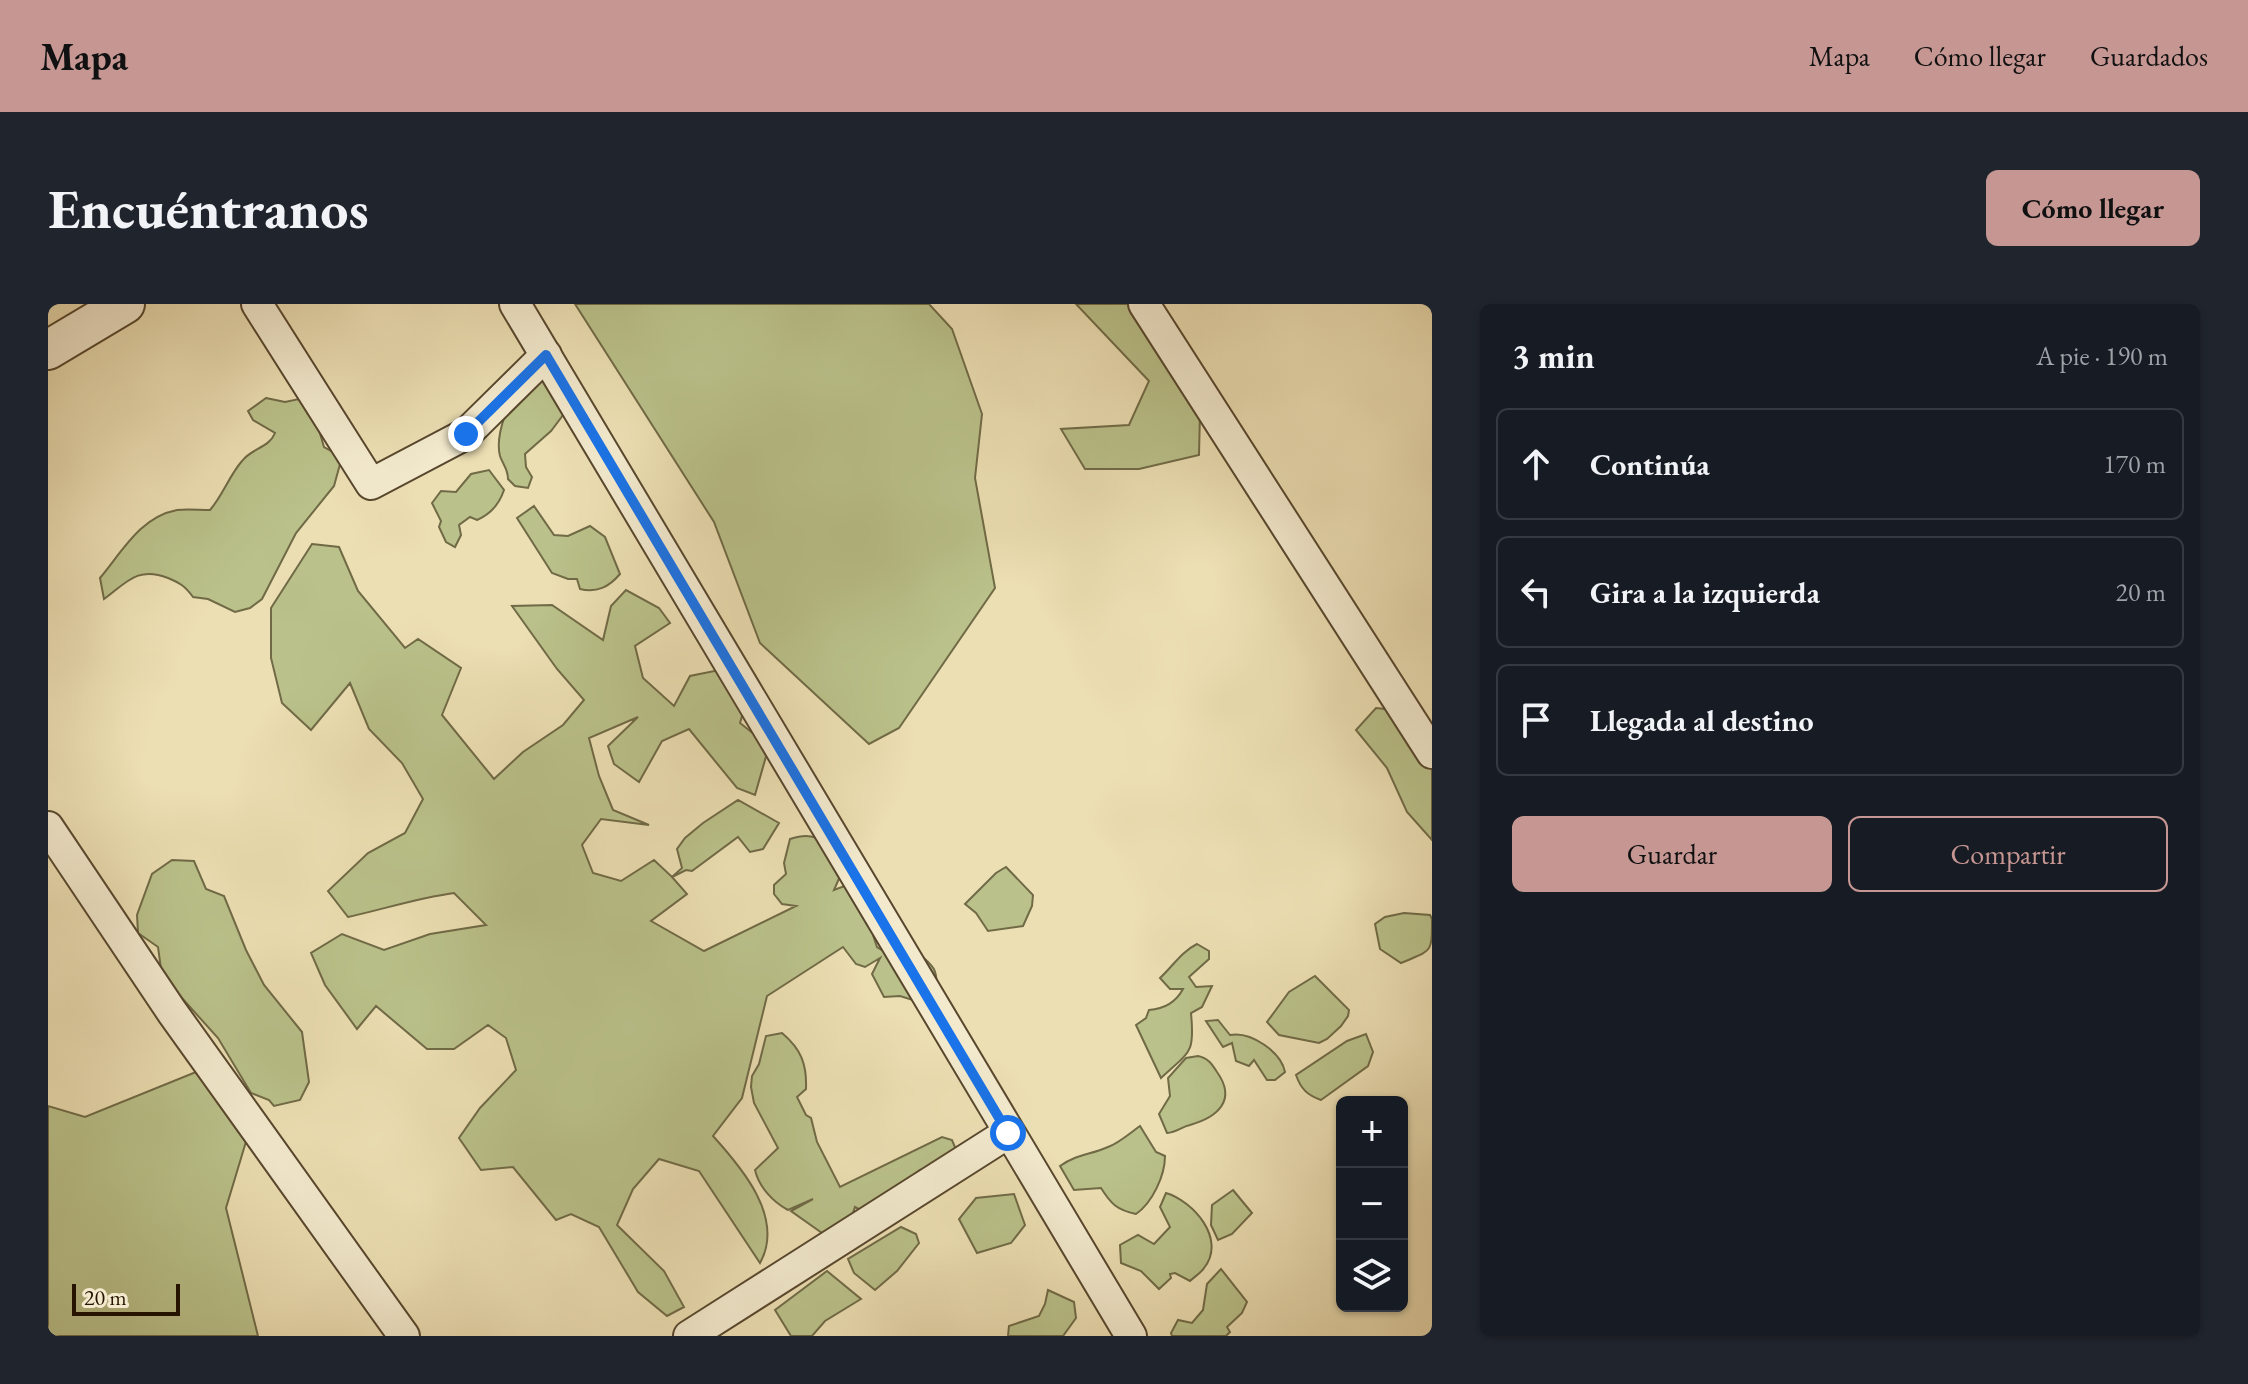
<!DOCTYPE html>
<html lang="es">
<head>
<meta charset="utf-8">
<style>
  body { margin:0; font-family:"EB Garamond",serif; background:#20242c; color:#f1f3f6 }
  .controls { position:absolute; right:24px; bottom:24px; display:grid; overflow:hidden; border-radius:12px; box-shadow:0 2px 6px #0004 }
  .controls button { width:72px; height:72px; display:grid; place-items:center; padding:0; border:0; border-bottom:2px solid #363941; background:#171b24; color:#f1f3f6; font:40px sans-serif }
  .scale { position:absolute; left:24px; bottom:20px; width:108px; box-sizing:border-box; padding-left:8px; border:4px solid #261401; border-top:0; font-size:22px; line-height:28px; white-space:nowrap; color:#261401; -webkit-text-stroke:6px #f3eace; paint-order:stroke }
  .stop { position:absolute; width:24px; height:24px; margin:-18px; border:6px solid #1a73e8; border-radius:50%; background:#fff }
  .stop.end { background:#1a73e8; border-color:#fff; box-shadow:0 2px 8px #0008 }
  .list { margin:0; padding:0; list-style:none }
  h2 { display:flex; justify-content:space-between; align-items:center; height:104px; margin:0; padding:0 32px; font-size:34px }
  h2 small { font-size:26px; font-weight:400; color:#9ea1a6 }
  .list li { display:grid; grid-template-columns:52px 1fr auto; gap:24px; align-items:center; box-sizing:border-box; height:112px; margin:0 16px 16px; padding:0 16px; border:2px solid #363941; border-radius:12px }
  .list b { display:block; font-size:30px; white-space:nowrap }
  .list em { font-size:26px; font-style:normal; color:#9ea1a6 }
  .actions { display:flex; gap:16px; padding:24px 32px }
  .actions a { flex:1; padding:18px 0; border:2px solid #c59692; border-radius:12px; text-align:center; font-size:28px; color:#c59692 }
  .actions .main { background:#c59692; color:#111 }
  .icon { flex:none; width:44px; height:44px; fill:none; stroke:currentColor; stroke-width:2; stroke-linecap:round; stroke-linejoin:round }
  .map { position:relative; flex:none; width:1384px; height:1032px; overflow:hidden; border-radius:12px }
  header { display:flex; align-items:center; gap:48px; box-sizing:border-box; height:112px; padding:0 40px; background:#c59692; color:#111 }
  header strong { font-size:38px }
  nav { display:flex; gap:44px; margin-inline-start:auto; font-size:28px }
  .intro { display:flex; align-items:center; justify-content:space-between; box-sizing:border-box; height:192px; padding:0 48px }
  h1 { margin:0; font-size:56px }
  .button { padding:20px 36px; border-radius:12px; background:#c59692; color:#111; font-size:28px; font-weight:700 }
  main { display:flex; gap:48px; padding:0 48px }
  aside { flex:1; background:#171b24; border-radius:12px; box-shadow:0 2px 6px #0004 }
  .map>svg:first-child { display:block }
  .green { fill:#bac18a; stroke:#706a46; stroke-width:2 }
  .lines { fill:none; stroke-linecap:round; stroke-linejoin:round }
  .minor-casing { stroke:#58472e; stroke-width:34 }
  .tertiary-casing { stroke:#58472e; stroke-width:42 }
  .minor { stroke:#f3eace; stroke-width:30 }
  .tertiary { stroke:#f3eace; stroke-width:38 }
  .route { stroke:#1a73e8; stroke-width:10 }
</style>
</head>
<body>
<header>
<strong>Mapa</strong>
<nav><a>Mapa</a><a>Cómo llegar</a><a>Guardados</a></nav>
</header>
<div class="intro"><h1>Encuéntranos</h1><a class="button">Cómo llegar</a></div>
<main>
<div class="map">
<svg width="1384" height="1032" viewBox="0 0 1384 1032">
  <rect width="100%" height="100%" fill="#ecdfb3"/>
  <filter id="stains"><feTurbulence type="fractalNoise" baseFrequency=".0025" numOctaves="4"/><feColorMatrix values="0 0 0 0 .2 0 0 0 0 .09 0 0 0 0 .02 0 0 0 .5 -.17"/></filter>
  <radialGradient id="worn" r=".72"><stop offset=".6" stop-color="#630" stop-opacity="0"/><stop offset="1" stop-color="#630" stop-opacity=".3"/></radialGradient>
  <!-- green -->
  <g class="green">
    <path d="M527,0H881L904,25L934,110L927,174L947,284L851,424L821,440L712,339L666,218Z"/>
    <path d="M1028,0H1094L1152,109L1151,151L1091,165H1037L1013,125L1081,121L1101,77Z"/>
    <path d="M480,62L503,85L518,107L503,127L477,150L478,163L484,173L480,184L467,182L460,175C460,165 455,161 452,152C445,125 469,85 480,62Z"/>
    <path d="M218,94L237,98L251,95L271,126L276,143L294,153L286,182L248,229L214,295L202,304L187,308L160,295L145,293C137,282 132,279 120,274C90,262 79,278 56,295L52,274C74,248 92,213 129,206C139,205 151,206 162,206C175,191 181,172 194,157C204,144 221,144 227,129L205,116L200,107Z"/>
    <path d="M441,166L456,186C451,201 443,210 429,216L422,213L411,221L413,231L407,243L398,238L391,223L393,217L384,199L393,187L408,188L423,170Z"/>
    <path d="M486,202L506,231L520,232L542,222L557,233L572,270C561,283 549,289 532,285L529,275H520L504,269L469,214Z"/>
    <path d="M264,240L291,243L310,287L357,344L370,335L413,364L394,411L446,475L475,448L515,421L536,396L509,365L464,302L504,301L555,336L563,302L578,286L611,304L622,319L587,342L595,374L626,402L642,372L676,365L699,396L692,419L721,442L707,491L689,484L641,425L614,437L591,478L566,460L560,442L590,413L541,434L551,472L565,506L601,521L553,515L534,541L545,569L573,577L606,556L624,573L634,564L629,545L637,534L655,519L690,496L731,519L715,545L702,548L690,533L644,567L638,566L624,573L639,590L603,617L656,647L748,602L734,600L726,590V581L738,570L736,559L742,535C772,525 779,541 797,561L786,586L818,574L841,613L825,631L829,643L837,648L865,645C885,661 891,664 888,690L871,698L852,692L836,693L824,670L832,654L817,663L808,660L795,643L719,692L694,794L665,832C694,864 737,914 712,959L651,867L611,855L585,885L569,921L616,967L636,1003L619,1012L590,988L551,923L523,910L508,916L465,863L433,866L411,834L432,804L468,766L458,734L440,721L406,745H379L328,702L309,725L277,681L263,649L294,630L336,646L382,630L438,621L406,589C370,594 336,605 300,613L280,587L320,549L357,529L375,495L354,459L321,425L302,379L263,426L234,399L223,354V304Z"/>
    <path d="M1328,404L1347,406L1384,454V536L1359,508L1339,464L1308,426Z"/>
    <path d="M124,556L146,557L158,585L176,592L198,646L216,681L254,728L261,778L252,796L226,802L221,796L203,789L170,734L114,672L110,643L90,629L89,611L104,570Z"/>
    <path d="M958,563L985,591L984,602L975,622L940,627L928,609L917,600L948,569Z"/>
    <path d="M1356,609L1382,611L1384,615C1384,650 1384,646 1353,659L1332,645L1327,620L1337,613Z"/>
    <path d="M1149,640L1161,647V655L1141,673L1148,683L1164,682L1154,703L1143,709C1147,750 1142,747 1113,774L1088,721L1098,714L1101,706C1116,705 1128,698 1135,685H1122L1112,674C1125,662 1133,648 1149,640Z"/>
    <path d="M1267,672L1301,706L1300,712L1293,722L1279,735L1271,739L1231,731L1219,718L1241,688Z"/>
    <path d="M1170,716L1182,731C1203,727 1233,748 1237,768L1227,776H1219L1206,756L1201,762L1188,757L1184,739L1175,743L1158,717Z"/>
    <path d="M734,729C753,745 759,760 758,785L749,793L758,811L763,814L769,838L792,883L894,833L904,836L909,848L922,862L909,880L894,876L883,864L872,866L818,909L807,903L802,918L792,928L774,929L743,907L765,895L740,906C725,898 711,883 707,866L730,844L706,799L703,783L704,772L711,760L718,732Z"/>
    <path d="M1318,730L1325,748L1320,762L1273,796C1259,791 1253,785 1248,771L1299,737Z"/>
    <path d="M1150,752C1160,754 1164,760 1169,768C1189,796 1170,813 1142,821C1133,823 1129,828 1119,829L1111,810L1122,792L1120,774L1138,754Z"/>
    <path d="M148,768L200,831L178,904L210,1032H0V802L37,813Z"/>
    <path d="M1092,822L1108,848L1117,852C1117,872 1104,899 1088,910C1069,906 1063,900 1053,884L1026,886L1012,862C1029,850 1042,851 1060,843C1071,839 1082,829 1092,822Z"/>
    <path d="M1185,886L1204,909L1184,930L1170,936L1163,921L1164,901Z"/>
    <path d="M1118,889C1145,897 1179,935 1156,964C1153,969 1146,973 1142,977L1127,969L1122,970L1123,974L1111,985L1093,967L1073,959L1072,941L1090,931L1106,940L1122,923L1112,903Z"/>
    <path d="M966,890L977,921L963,939L929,949L911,915L928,894Z"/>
    <path d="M853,923L868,930L871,939L849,967L827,986L806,969L800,955Z"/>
    <path d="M1173,965L1199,998L1194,1009L1179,1023L1182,1028L1178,1032H1124L1123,1029L1130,1016L1144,1019L1155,1006L1159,980Z"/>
    <path d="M779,967L813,995L777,1017L764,1032H743L727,1006Z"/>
    <path d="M1000,986L1026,998L1028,1014L1015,1032H960L961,1022L991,1012L997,1000Z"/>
  </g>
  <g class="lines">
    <defs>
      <g id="minor">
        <path d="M209,0L323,180L418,130L498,51"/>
        <path d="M467,0L1083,1032"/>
        <path d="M1096,0L1384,449"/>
        <path d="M0,523L124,708L356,1032"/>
        <path d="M641,1032L960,829"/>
      </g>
      <path id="tertiary" d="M0,46L77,0"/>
    </defs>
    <!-- minor casing -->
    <use href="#minor" class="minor-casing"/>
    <!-- tertiary casing -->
    <use href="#tertiary" class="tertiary-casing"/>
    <!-- minor -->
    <use href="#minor" class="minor"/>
    <!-- tertiary -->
    <use href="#tertiary" class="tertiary"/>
  </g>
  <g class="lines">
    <!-- route -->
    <path class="route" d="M418,130L498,51L960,829"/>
  </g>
  <rect width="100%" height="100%" filter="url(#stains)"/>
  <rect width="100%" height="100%" fill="url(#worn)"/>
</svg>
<div class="controls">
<button>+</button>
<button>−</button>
<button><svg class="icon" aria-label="layers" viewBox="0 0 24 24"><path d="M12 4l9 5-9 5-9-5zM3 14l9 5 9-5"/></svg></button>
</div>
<div class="scale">20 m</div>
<div class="stop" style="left:960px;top:829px"></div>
<div class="stop end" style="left:418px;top:130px"></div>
</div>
<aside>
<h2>3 min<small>A pie · 190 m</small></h2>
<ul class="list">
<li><svg class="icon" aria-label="ahead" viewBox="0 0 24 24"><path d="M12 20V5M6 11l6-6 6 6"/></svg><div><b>Continúa</b></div><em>170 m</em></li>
<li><svg class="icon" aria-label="left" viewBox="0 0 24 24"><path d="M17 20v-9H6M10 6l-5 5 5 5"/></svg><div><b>Gira a la izquierda</b></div><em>20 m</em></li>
<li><svg class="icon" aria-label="arrive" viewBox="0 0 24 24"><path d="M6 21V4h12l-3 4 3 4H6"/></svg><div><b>Llegada al destino</b></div></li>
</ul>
<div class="actions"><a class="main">Guardar</a><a>Compartir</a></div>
</aside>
</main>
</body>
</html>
